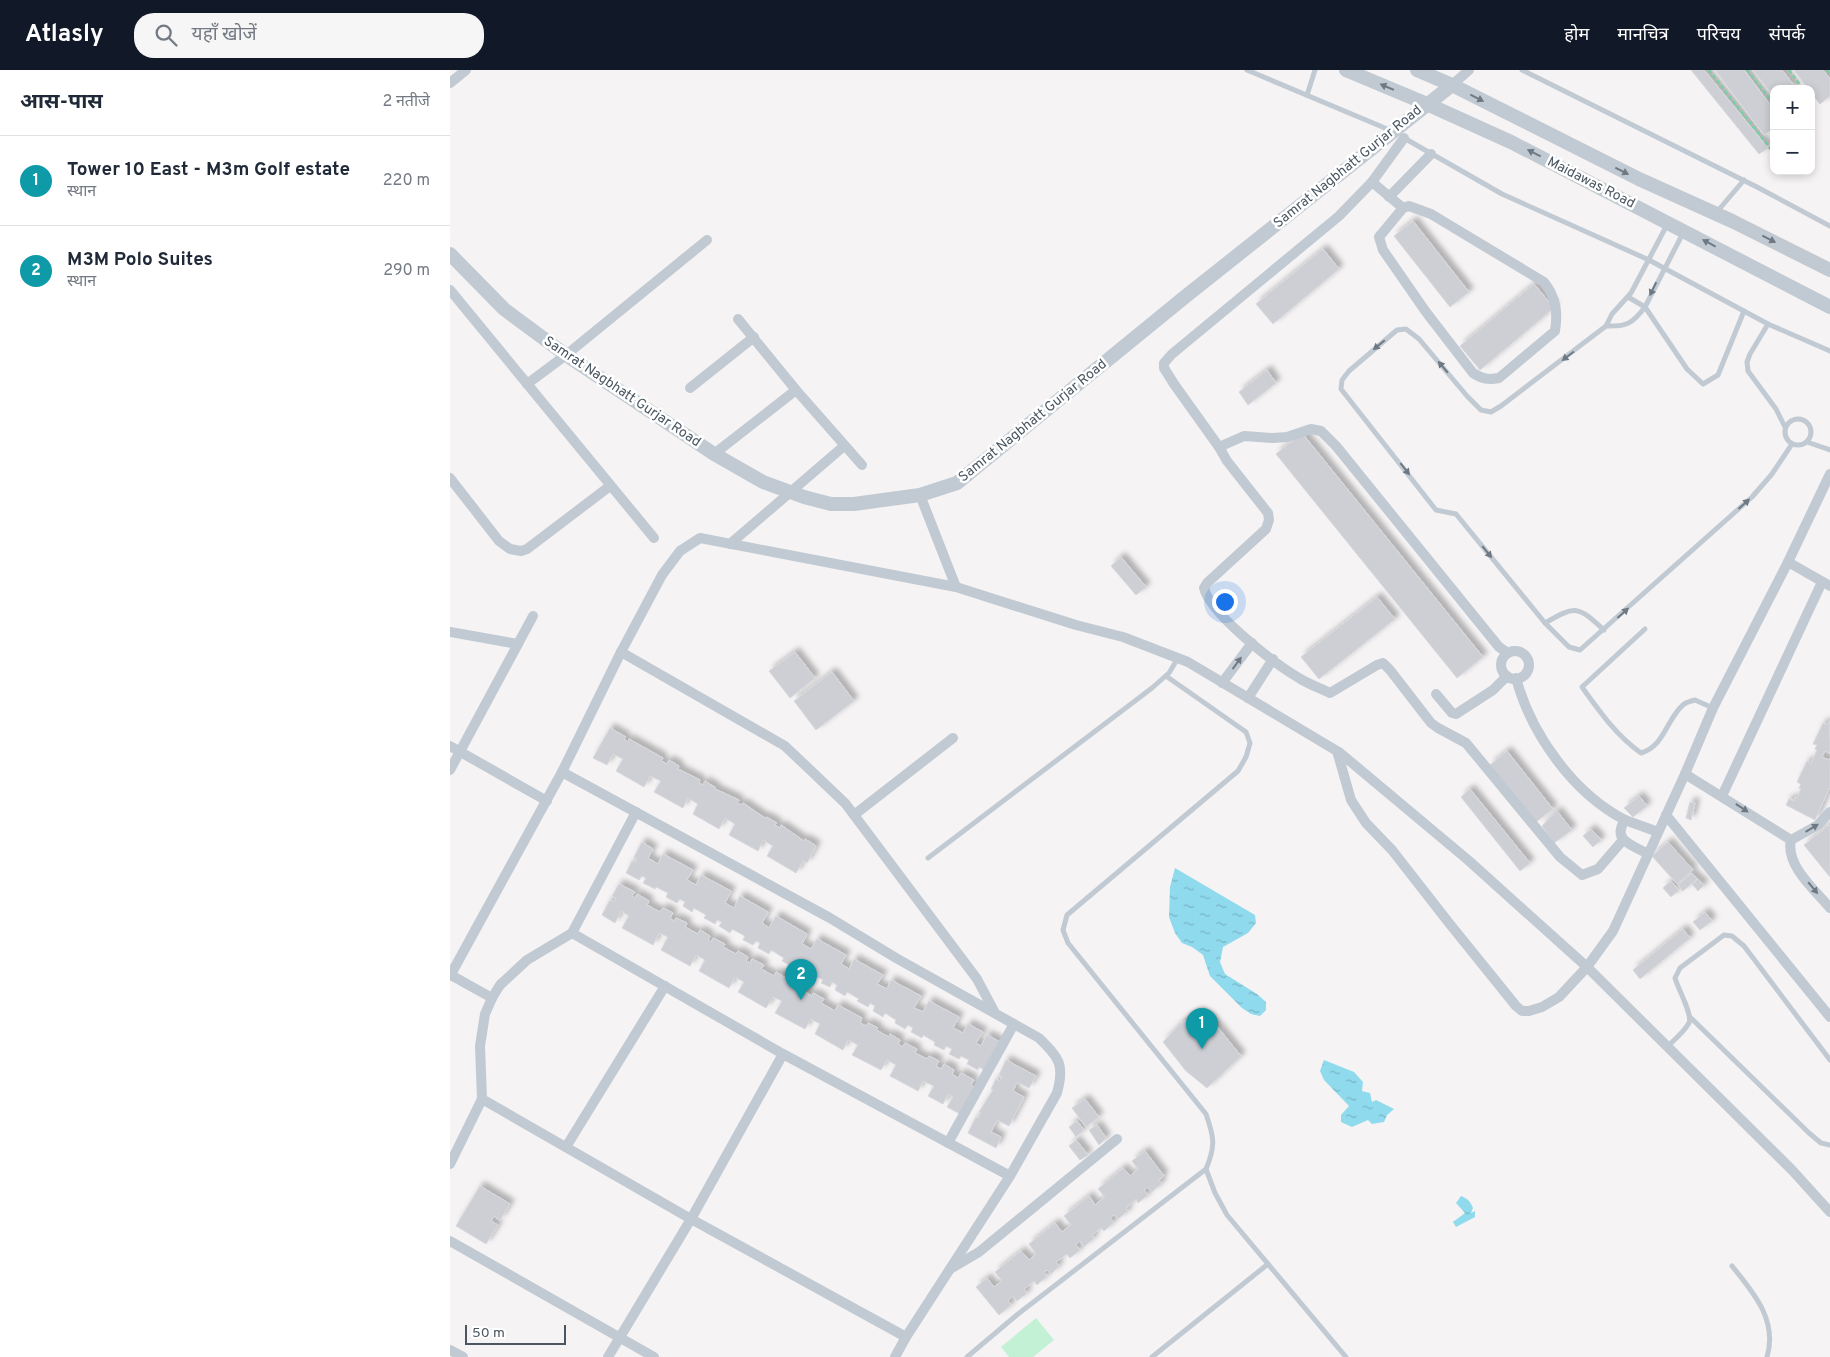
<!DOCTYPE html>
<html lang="hi">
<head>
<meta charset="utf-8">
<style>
  body { margin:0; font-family:Overpass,"Noto Sans Devanagari",sans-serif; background:#f6f6f7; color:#1f2937 }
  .controls { position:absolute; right:15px; top:15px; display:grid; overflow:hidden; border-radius:10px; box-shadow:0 2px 8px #0003 }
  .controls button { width:45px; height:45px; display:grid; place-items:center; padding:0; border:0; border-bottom:1px solid #e0e1e3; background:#fff; color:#1f2937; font:25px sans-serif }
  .scale { position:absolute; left:15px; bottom:12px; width:101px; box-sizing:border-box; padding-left:5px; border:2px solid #4a5661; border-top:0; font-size:14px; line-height:18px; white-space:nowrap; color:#4a5661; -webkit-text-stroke:4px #fff; paint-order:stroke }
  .you { position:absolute; left:774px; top:531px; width:18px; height:18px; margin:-12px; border:4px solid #fff; border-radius:50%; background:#1a73e8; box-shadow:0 0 0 8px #1a73e833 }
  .badge { display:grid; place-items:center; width:32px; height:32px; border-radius:50%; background:#111827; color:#fff; font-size:16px; font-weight:700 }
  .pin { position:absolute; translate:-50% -41px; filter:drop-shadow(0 1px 2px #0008) }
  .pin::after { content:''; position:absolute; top:26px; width:18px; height:15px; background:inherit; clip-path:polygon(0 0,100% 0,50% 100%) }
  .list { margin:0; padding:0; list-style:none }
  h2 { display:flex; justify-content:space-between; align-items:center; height:65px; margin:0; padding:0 20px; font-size:21px }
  h2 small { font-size:16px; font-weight:400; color:#747a83 }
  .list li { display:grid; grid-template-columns:32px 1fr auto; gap:15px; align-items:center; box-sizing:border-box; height:90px; padding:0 20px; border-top:1px solid #e0e1e3 }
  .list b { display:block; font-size:19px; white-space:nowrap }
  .list p { margin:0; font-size:16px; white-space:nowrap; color:#747a83 }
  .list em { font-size:16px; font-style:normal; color:#747a83 }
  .icon { flex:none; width:28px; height:28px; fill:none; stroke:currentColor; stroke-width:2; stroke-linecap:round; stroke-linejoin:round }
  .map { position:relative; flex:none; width:1380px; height:1287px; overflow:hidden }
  header { display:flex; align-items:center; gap:30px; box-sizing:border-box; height:70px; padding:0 25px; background:#111827; color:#fff }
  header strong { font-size:24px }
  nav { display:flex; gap:28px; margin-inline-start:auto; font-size:18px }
  .search { width:350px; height:45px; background:#f6f6f7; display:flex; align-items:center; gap:12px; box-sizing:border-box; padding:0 18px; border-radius:20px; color:#747a83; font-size:19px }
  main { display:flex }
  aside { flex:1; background:#fff }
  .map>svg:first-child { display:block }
  .grass { fill:#c3f1d5 }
  .water { fill:url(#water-ripples) }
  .building { fill:#cdcfd5; stroke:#d7d9de; filter:url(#shadow) }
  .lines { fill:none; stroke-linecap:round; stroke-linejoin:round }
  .path { stroke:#7ad0a6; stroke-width:2.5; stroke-dasharray:4 2.5; stroke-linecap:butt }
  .service { stroke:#c1cad2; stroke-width:5 }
  .minor { stroke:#c1cad2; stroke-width:10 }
  .tertiary { stroke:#c1cad2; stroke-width:14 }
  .oneway { fill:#6e7983 }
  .labels { text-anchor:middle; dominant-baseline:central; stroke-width:5; stroke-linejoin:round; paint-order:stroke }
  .street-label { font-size:14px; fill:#4a5661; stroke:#fff }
</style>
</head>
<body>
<header>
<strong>Atlasly</strong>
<div class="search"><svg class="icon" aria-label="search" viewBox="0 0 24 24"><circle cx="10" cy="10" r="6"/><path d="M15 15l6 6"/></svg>यहाँ खोजें</div>
<nav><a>होम</a><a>मानचित्र</a><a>परिचय</a><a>संपर्क</a></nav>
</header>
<main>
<aside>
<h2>आस-पास<small>2 नतीजे</small></h2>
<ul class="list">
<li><span class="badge" style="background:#0f9aa8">1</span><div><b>Tower 10 East - M3m Golf estate</b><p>स्थान</p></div><em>220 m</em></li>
<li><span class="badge" style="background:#0f9aa8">2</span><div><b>M3M Polo Suites</b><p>स्थान</p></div><em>290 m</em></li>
</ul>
</aside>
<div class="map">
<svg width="1380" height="1287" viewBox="0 0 1380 1287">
  <defs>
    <pattern id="water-ripples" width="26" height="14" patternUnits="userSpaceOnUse" patternTransform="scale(1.25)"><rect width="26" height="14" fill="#90daee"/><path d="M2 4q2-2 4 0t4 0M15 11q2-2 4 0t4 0" fill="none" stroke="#78b4c4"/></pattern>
    <filter id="shadow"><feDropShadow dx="4.5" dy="-4.5" stdDeviation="2.5" flood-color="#0004"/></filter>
  </defs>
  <rect width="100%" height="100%" fill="#f5f3f3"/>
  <!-- grass -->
  <path class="grass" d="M586,1248L604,1270L583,1287H559L551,1277Z"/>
  <!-- water -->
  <g class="water">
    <path d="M725,798L805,845L806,853L798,863L773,877L770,892L775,904L807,924L816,932V940L810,946L801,944L792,938L760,906L753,885L742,877L732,873L725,863L719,847L720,817Z"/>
    <path d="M874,990L904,1002L913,1012L912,1021L920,1023L922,1032L926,1030L944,1039L937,1045L934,1052L922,1054L918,1050L902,1057L891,1052V1045L899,1036L874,1010L870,1001Z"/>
    <path d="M1011,1126C1018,1129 1020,1131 1023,1138L1021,1143L1025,1141V1147L1006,1157L1003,1152L1015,1143L1006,1133Z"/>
  </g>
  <!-- building -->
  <g class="building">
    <path d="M1241,0H1254L1318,78L1309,84Z"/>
    <path d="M1265,0H1294L1324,40V58L1314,65Z"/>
    <path d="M1303,0H1332L1347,19H1324V27Z"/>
    <path d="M1344,0H1373L1380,9V26L1370,34L1361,23V19H1358Z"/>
    <path d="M963,151L1019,222L1000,237L944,166Z"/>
    <path d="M873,179L889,199L823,254L806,234Z"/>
    <path d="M1084,214L1104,238L1030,300L1010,276Z"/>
    <path d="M817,300L826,313L798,335L789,322Z"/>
    <path d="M852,363L1033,587L1007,608L826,384Z"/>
    <path d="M671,487L696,517L686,525L661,496Z"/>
    <path d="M927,527L945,549L869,609L851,587Z"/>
    <path d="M345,582L365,608L340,628L319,601Z"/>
    <path d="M382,602L404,631L366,660L344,631Z"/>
    <path d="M1379,651H1380L1379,667H1380V683L1375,681L1372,687L1379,690L1380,688V717L1365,750L1336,735L1339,729L1344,731L1345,727L1347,728L1351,719L1349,718L1351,714L1347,712L1357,691L1361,693L1367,680L1365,679L1367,675L1363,674L1373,653L1377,655Z"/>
    <path d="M160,658L176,667L174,669L178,672L179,669L213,688L211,691L217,694L219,690L229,696L228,699L250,710L249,713L253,715L255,711L266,718L265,719L289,730L287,733L292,735L293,733L315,748L316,747L327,753L325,755L330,758L331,755L354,771L355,769L365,775L366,776L357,793L353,791L346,803L317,786L323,776L313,770L308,781L279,765L285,754L275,748L269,759L243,744L248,734L238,728L233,738L204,722L211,711L200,706L194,717L166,701L173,689L163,684L157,695L143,688Z"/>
    <path d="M1057,681L1103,739L1086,752L1040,695Z"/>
    <path d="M1020,719L1080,793L1070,801L1011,727Z"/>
    <path d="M1189,726L1197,736L1183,747L1174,738Z"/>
    <path d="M1240,732L1245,733L1241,750L1236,748Z"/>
    <path d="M1107,741L1122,760L1104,773L1092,756Z"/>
    <path d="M1379,755L1380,757V807L1354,775Z"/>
    <path d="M1141,759L1151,770L1143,777L1133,766Z"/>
    <path d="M192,772L203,779L198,788L208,794L213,784L243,800L237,810L246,815L251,805L281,821L275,833L284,838L290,826L318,842L312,853L319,858L326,846L357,864L352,874L361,879L367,869L396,885L391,894L399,899L404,889L433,905L427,914L437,919L441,910L471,926L464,938L473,942L479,931L509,947L503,958L513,963L518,954L533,962L526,973L531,976L537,965L552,973L536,1001L529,997L528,1000L517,994L519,990L511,986L509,989L499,984L502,979L496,976L494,980L484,975L485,972L473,965L472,968L461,962L463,958L458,955L455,959L445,953L446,950L435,943L433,947L423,941L425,936L420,933L418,937L407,931L409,929L397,922L395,926L385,920L387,915L382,912L380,917L371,913L373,910L360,903L358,906L347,899L350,893L346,891L343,897L332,891L334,888L321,880L319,884L308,878L310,873L306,871L303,875L293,870L295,866L282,859L280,863L269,856L272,852L267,850L265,854L254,848L256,845L244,838L242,842L233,836L235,832L230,829L227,833L216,827L218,823L206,817L205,819L193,813L196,808L192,806L189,810L176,803L182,791L185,792L187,789L184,787Z"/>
    <path d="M1218,772L1243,800L1227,814L1202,786Z"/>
    <path d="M1242,803L1247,809L1233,821L1228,815Z"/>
    <path d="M1248,809L1254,815L1248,821L1242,814Z"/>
    <path d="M1221,811L1229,820L1221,827L1213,818Z"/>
    <path d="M169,814L185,822L182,826L185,828L187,824L199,831L197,835L210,842L213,838L223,843L220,848L224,851L226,848L237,853L235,857L248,864L250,860L260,866L258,870L261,872L263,868L275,874L273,877L286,884L288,881L298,887L296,891L300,893L302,889L314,895L311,899L324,906L326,902L336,908L335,911L338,912L340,910L352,916L350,919L362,926L363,923L374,929L371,933L385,941L388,935L412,948L410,953L416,956L418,953L428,958L426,960L439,967L440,964L450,970L448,974L453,977L455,973L467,979L465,983L477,989L479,986L489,991L486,996L491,999L494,994L504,1000L502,1004L508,1008L511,1003L524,1010L521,1015L526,1018L512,1045L497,1037L503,1027L498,1024L493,1034L478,1026L484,1016L473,1011L468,1021L440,1006L446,995L437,990L431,1000L402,985L408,975L398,970L393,980L365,964L370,954L361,949L355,959L325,943L332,931L323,927L316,938L288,922L294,912L285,907L279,918L249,901L255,890L246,885L240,896L211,880L218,867L209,863L203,875L172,858L179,846L171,841L165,853L152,845L160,830L164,832L166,828L162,826Z"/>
    <path d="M1255,842L1262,851L1250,860L1243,852Z"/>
    <path d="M1233,859L1240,868L1190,909L1183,900Z"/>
    <path d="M749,942L761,949L791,986L757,1018L736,1001L713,972L730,954Z"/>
    <path d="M556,990L586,1006L579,1018L567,1012L563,1021L574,1027L559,1056L547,1050L541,1062L551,1067L546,1078L518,1063L526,1047L528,1048L531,1043L529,1042L543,1020L541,1019L546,1009L550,1011L552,1006L549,1005Z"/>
    <path d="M635,1029L649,1047L636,1057L622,1038Z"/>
    <path d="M627,1051L634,1060L626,1067L619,1057Z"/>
    <path d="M647,1055L656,1068L649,1075L639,1060Z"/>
    <path d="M626,1070L638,1085L630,1090L619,1076Z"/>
    <path d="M695,1081L714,1106L709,1110L712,1113L702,1122L698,1117L694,1120L698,1125L688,1133L686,1129L676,1138L678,1141L668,1149L664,1145L660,1148L664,1152L654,1161L651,1158L642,1165L644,1168L634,1177L630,1171L626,1175L630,1180L620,1188L617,1184L606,1192L609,1196L601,1204L597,1200L594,1202L597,1206L587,1215L584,1211L574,1219L577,1223L567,1231L563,1226L558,1231L561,1235L549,1245L526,1217L537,1208L544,1217L552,1211L545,1202L571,1181L579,1190L586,1184L579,1174L605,1153L612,1162L621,1155L614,1146L639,1126L645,1135L655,1127L648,1119L673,1098L680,1106L688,1099L682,1091Z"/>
    <path d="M30,1116L60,1134L50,1150L44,1146L41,1151L48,1155L36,1174L6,1156Z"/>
  </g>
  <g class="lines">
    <!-- path -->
    <g class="path">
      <path d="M1259,0L1323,82"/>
      <path d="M1297,0L1324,34"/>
      <path d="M1339,0L1353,19"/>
      <path d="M1377,0L1380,4"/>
      <path d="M1361,29L1364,33"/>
    </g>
    <!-- service -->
    <g class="service">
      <path d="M797,0L942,61"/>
      <path d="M1072,0L1307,117L1380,156"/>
      <path d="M857,25L865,0"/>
      <path d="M954,68L1052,124L1199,190L1318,254L1380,281"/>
      <path d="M1266,143L1294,110"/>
      <path d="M1218,153L1181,223L1162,244L1156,256L1051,336L1041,342L1031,340L1017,326L969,269L956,259L947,260L899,301L892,310L891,319L986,440L1006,444L1095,553L1119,577L1130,580L1302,427L1322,404L1342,374"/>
      <path d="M1178,227L1195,237L1237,299L1253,314L1268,305L1294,241"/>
      <path d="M1318,254L1300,284L1297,292L1298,301L1326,339L1335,357"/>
      <path d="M1156,256C1177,257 1183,253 1195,237L1233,163"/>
      <circle cx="1348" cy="362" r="13"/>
      <path d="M1357,372L1380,380"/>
      <path d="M1095,553C1126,535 1128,536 1154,560"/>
      <path d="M1195,559L1132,617C1150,642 1166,665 1191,683C1215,676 1216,649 1234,634C1237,632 1241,631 1245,630L1263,638"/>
      <path d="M716,606L796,662L800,673L796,687L788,701L617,845L613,860L618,873L756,1044C764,1067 766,1075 756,1099L765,1123L777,1145L896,1287"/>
      <path d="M478,788L702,618L719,603L728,588"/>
      <path d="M1241,948L1359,1063L1371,1073L1380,1075"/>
      <path d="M1217,977C1224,970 1234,962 1239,953C1243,945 1228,919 1225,908L1230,898L1274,865L1282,866L1294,876L1380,990"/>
      <path d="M1282,1196C1303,1222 1328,1250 1317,1287"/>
      <path d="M517,1287L568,1244L756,1099"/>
      <path d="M702,1287L818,1194"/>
    </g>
    <!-- minor -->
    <g class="minor">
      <path d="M0,13L16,0"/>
      <path d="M1002,15L1019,0"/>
      <path d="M954,68L922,112L889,146L722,284L714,293V298L724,314L769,377L777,391L818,443L819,450L816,459L757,513L754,518C760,544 825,594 849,608C858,614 870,618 880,623L927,595L933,593L940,600L981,653L988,658L1016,673L1110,787L1132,805L1148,799L1173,770"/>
      <path d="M922,112L953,138"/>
      <path d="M939,127L981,84"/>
      <path d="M959,136L981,144L1094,212C1106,227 1108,242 1105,261L1049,308C1039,310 1032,309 1023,303L976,242L933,180L929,167L953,138Z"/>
      <path d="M0,220L204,468"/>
      <path d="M288,249L346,320L412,395"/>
      <path d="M77,314L116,285L257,170"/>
      <path d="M240,318L304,267"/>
      <path d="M769,377L794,366L823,368L837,367L861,359L871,361L886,376L1049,577L1058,583"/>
      <path d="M264,384L346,320"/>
      <path d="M0,408L49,471L60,479L71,481L77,479L160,416"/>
      <path d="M470,425L506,517"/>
      <path d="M280,474L394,376"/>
      <path d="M1338,492L1380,516"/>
      <path d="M0,562L68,574"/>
      <circle cx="1065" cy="595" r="14"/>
      <path d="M171,582L335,676L395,733L527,909L544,941"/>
      <path d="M1066,608C1081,664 1123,723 1175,750"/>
      <path d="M772,613L802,573"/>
      <path d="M986,624L1002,643L1006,644L1043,620L1057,606"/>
      <path d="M798,628L823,589"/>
      <path d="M0,676L97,731"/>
      <path d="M889,682L1018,790L1137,897L1342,1100L1380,1142"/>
      <path d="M0,700L83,546"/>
      <path d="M112,702L380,848L446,888L589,968C609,988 615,994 607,1023L560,1106L456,1267L445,1287"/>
      <path d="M1235,704L1341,770"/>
      <path d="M1272,726L1372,512"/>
      <path d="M186,742L122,863L77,890L50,915L42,928L35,944L30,976L32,1029L241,1149L456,1267"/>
      <path d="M404,745L503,668"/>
      <path d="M1216,745L1380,947"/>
      <path d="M1341,770C1335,795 1365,820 1380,838"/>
      <path d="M1341,770L1368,755L1380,742"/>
      <path d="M1198,784C1183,775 1161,771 1175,750L1208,762"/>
      <path d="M122,863L333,984L560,1106"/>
      <path d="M1,905L42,928"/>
      <path d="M0,906L112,702L171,582L212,505L230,481L250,468L506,517L626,555L673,567L738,592L887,681L901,730L916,753L942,780L999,853L1066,936L1072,941H1079L1092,937L1109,927L1137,897L1163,861L1235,704L1263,638L1338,492L1380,404"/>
      <path d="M498,1073L564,954"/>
      <path d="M116,1077L215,916"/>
      <path d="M0,1094L32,1029"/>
      <path d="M0,1171L204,1287"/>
      <path d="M500,1199L529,1182L667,1069"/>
      <path d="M0,1280L13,1287"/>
      <path d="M158,1287L241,1149L333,984"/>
    </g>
    <!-- tertiary -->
    <g class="tertiary">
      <path d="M896,0L977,34L1061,72L1380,237"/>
      <path d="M967,0L1002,15L1189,109L1282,151L1380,200"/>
      <path d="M0,184L54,239L116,285L264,384L313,412L354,427L381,434H404L470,425L507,413L736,226L1002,15"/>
    </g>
  </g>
  <!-- one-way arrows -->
  <defs><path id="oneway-solid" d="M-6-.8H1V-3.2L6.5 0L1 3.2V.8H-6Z" transform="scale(1.25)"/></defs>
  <g class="oneway">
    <use href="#oneway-solid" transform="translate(937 17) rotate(-157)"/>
    <use href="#oneway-solid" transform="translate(1027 28) rotate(27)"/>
    <use href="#oneway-solid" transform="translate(1084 83) rotate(-153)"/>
    <use href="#oneway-solid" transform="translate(1172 101) rotate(27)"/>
    <use href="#oneway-solid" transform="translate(1319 169) rotate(27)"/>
    <use href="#oneway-solid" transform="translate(1259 173) rotate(-152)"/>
    <use href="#oneway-solid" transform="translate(1203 219) rotate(116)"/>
    <use href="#oneway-solid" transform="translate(929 275) rotate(140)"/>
    <use href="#oneway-solid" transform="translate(1118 286) rotate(143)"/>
    <use href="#oneway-solid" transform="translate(993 297) rotate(-130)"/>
    <use href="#oneway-solid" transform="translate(955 399) rotate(52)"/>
    <use href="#oneway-solid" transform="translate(1294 434) rotate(-42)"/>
    <use href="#oneway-solid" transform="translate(1037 482) rotate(51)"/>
    <use href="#oneway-solid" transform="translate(1173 543) rotate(-42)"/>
    <use href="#oneway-solid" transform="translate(787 593) rotate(-54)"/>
    <use href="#oneway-solid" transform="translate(1292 738) rotate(33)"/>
    <use href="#oneway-solid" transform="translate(1362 758) rotate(-31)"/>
    <use href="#oneway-solid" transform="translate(1363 818) rotate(50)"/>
  </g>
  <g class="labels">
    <!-- street labels -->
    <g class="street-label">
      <text transform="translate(898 97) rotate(-39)">Samrat Nagbhatt Gurjar Road</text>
      <text transform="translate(1141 113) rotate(27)">Maidawas Road</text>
      <text transform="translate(172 322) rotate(34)">Samrat Nagbhatt Gurjar Road</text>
      <text transform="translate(583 351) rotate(-39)">Samrat Nagbhatt Gurjar Road</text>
    </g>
  </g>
</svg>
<div class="controls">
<button>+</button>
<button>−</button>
</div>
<div class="scale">50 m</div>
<div class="you"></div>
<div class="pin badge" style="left:752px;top:979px;background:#0f9aa8">1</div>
<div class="pin badge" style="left:351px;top:930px;background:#0f9aa8">2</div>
</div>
</main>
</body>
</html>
